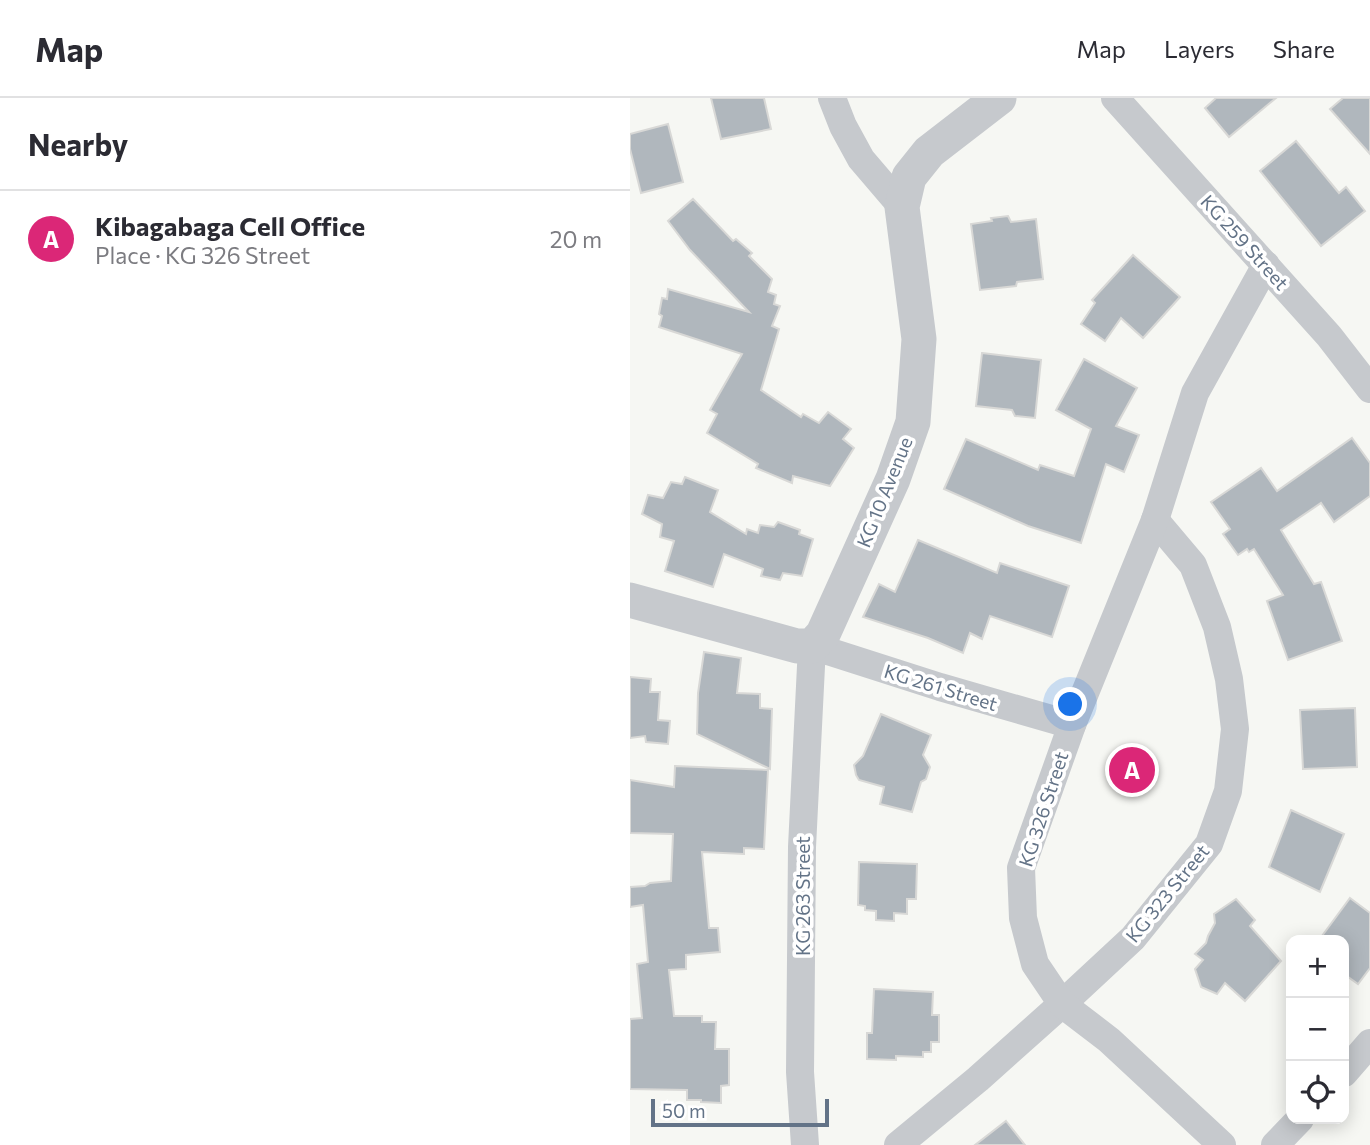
<!DOCTYPE html>
<html lang="en">
<head>
<meta charset="utf-8">
<style>
  body { margin:0; font-family:Commissioner,sans-serif; background:#f2f2f3; color:#2b2b33 }
  .controls { position:absolute; right:21px; bottom:21px; display:grid; overflow:hidden; border-radius:14px; box-shadow:0 4px 18px #0003 }
  .controls button { width:63px; height:63px; display:grid; place-items:center; padding:0; border:0; border-bottom:2px solid #e1e1e2; background:#fff; color:#2b2b33; font:35px sans-serif }
  .scale { position:absolute; left:21px; bottom:18px; width:178px; box-sizing:border-box; padding-left:7px; border:4px solid #637387; border-top:0; font-size:19px; line-height:24px; white-space:nowrap; color:#637387; -webkit-text-stroke:5px #fff; paint-order:stroke }
  .you { position:absolute; left:441px; top:607px; width:24px; height:24px; margin:-18px; border:5px solid #fff; border-radius:50%; background:#1a73e8; box-shadow:0 0 0 10px #1a73e833 }
  .badge { display:grid; place-items:center; width:46px; height:46px; border-radius:50%; background:#db2777; color:#fff; font-size:23px; font-weight:700 }
  .pin { position:absolute; translate:-50% -50%; border:4px solid #fff; box-shadow:0 2px 7px #0006 }
  .list { margin:0; padding:0; list-style:none }
  h2 { display:flex; justify-content:space-between; align-items:center; height:91px; margin:0; padding:0 28px; font-size:30px }
  h2 small { font-size:23px; font-weight:400; color:#7c7c81 }
  .list li { display:grid; grid-template-columns:46px 1fr auto; gap:21px; align-items:center; box-sizing:border-box; height:98px; padding:0 28px; border-top:2px solid #e1e1e2 }
  .list b { display:block; font-size:26px; white-space:nowrap }
  .list p { margin:0; font-size:23px; white-space:nowrap; color:#7c7c81 }
  .list em { font-size:23px; font-style:normal; color:#7c7c81 }
  .icon { flex:none; width:38px; height:38px; fill:none; stroke:currentColor; stroke-width:2; stroke-linecap:round; stroke-linejoin:round }
  .map { position:relative; flex:none; width:740px; height:1047px; overflow:hidden }
  header { display:flex; align-items:center; gap:42px; box-sizing:border-box; height:98px; padding:0 35px; background:#fff; border-bottom:2px solid #e1e1e2 }
  header strong { font-size:33px }
  nav { display:flex; gap:38px; margin-inline-start:auto; font-size:24px }
  main { display:flex }
  aside { flex:1; background:#fff }
  .map>svg:first-child { display:block }
  .building { fill:#b0b7bd; stroke:#d8d8d6; stroke-width:2 }
  .lines { fill:none; stroke-linecap:round; stroke-linejoin:round }
  .minor { stroke:#c6c9cd; stroke-width:28 }
  .tertiary { stroke:#c6c9cd; stroke-width:35 }
  .labels { text-anchor:middle; dominant-baseline:central; stroke-width:7; stroke-linejoin:round; paint-order:stroke }
  .street-label { font-size:19px; fill:#637387; stroke:#fff }
</style>
</head>
<body>
<header>
<strong>Map</strong>
<nav><a>Map</a><a>Layers</a><a>Share</a></nav>
</header>
<main>
<aside>
<h2>Nearby<small></small></h2>
<ul class="list">
<li><span class="badge">A</span><div><b>Kibagabaga Cell Office</b><p>Place · KG 326 Street</p></div><em>20 m</em></li>
</ul>
</aside>
<div class="map">
<svg width="740" height="1047" viewBox="0 0 740 1047">
  <rect width="100%" height="100%" fill="#f6f7f3"/>
  <!-- building -->
  <g class="building">
    <path d="M81,0H134L141,31L91,41Z"/>
    <path d="M586,0H646L599,39L575,10Z"/>
    <path d="M713,0H740V56L700,11Z"/>
    <path d="M38,26L53,84L11,95L0,51V36Z"/>
    <path d="M666,43L709,95L716,89L735,113L691,148L630,73Z"/>
    <path d="M63,101L103,143L106,141L122,155L119,158L142,181L138,194L146,197L144,206L150,208L142,228L149,231L131,292L171,319L173,316L189,325L198,314L221,331L213,341L224,350L200,388L163,378L162,385L126,370L128,366L77,335L87,316L80,312L112,256L29,229L32,218L29,216L32,200L37,201L38,191L119,214L60,152L38,123Z"/>
    <path d="M378,118L381,124L406,121L413,181L387,184L386,188L350,192L341,126L362,123L361,120Z"/>
    <path d="M503,157L550,199L513,240L491,220L475,243L451,226L465,205L462,202Z"/>
    <path d="M352,255L411,262L405,320L385,318L382,312L346,308Z"/>
    <path d="M454,261L507,290L486,328L509,337L494,374L476,366L451,445L398,428L314,391L336,341L408,372L410,367L444,378L461,331L426,312Z"/>
    <path d="M722,340L740,365V398L704,424L691,405L651,432L684,486L691,484L712,543L658,562L637,503L653,497L624,451L619,454L617,451L608,457L593,436L600,431L581,404L631,370L647,393Z"/>
    <path d="M55,379L88,392L80,414L116,436L117,431L128,435L130,427L144,429L148,424L170,432L169,436L183,441L172,478L153,475L150,482L131,478L133,471L94,456L83,489L35,473L44,443L30,439L32,426L12,416L18,397L33,400L41,384L52,386Z"/>
    <path d="M288,442L367,475L370,465L439,488L422,539L360,518L352,541L340,535L333,555L298,540L233,519L249,486L265,494Z"/>
    <path d="M74,554L111,560L107,595L130,596V610L142,611L140,671L67,636L68,595Z"/>
    <path d="M0,579L21,581L20,594H30L28,622L40,623L38,646L16,644L15,638L0,640Z"/>
    <path d="M725,610L727,669L673,671L670,612Z"/>
    <path d="M251,616L301,637L293,657L300,669L296,681L291,684L282,714L250,706L254,689L229,682L226,677L224,667L233,658Z"/>
    <path d="M495,651L524,669L510,693L480,676Z"/>
    <path d="M45,668L138,672L134,751L114,750V756L72,754L79,830H88L90,854L56,857V871L39,872L44,918H72V924H86L85,951H99V987L91,988V1005L71,1004V1002H57V992L0,991V921L12,920L7,866L18,864L13,807L0,809V789L15,788L20,785L41,783L43,736L0,735V682L44,689Z"/>
    <path d="M661,712L714,736L690,794L639,769Z"/>
    <path d="M229,764L287,766L286,801H277V816L264,815V823L246,822V813L235,812V808L228,807Z"/>
    <path d="M720,800L740,815V870L728,886L714,876V842H689Z"/>
    <path d="M606,801L625,822L620,828L651,863L615,903L595,885L587,896L571,889L565,871L573,862L565,856L576,845L578,838L585,825L584,816Z"/>
    <path d="M244,891L303,894L302,917H309V944H301V954H293V959L266,958V962L237,961V935H242Z"/>
    <path d="M376,1023L395,1047H345Z"/>
  </g>
  <g class="lines">
    <!-- minor -->
    <g class="minor">
      <path d="M202,0L213,28L231,61L272,109"/>
      <path d="M485,0L699,238L740,291"/>
      <path d="M714,975L740,945"/>
      <path d="M175,1047L170,974L172,749L182,548L310,589L442,627"/>
      <path d="M268,1047L348,981L432,906L503,840L579,746L598,693L605,631L599,581L587,529L563,467L525,422"/>
      <path d="M592,1047L479,942L432,906L405,866L393,820L391,770L442,627L525,422L565,295L636,167"/>
      <path d="M645,1047L670,1021"/>
    </g>
    <!-- tertiary -->
    <path class="tertiary" d="M0,502L167,548H182L193,536L263,381L283,324L289,241L272,109L279,79L299,54L369,0"/>
  </g>
  <g class="labels">
    <!-- street labels -->
    <g class="street-label">
      <text transform="translate(615 144) rotate(48)">KG 259 Street</text>
      <text transform="translate(254 394) rotate(-68)">KG 10 Avenue</text>
      <text transform="translate(311 589) rotate(17)">KG 261 Street</text>
      <text transform="translate(413 711) rotate(-72)">KG 326 Street</text>
      <text transform="translate(537 795) rotate(-51)">KG 323 Street</text>
      <text transform="translate(172 798) rotate(-90)">KG 263 Street</text>
    </g>
  </g>
</svg>
<div class="controls">
<button>+</button>
<button>−</button>
<button><svg class="icon" aria-label="locate" viewBox="0 0 24 24"><circle cx="12" cy="12" r="6"/><path d="M12 2v4M12 18v4M2 12h4M18 12h4"/></svg></button>
</div>
<div class="scale">50 m</div>
<div class="you"></div>
<div class="pin badge" style="left:502px;top:672px">A</div>
</div>
</main>
</body>
</html>
